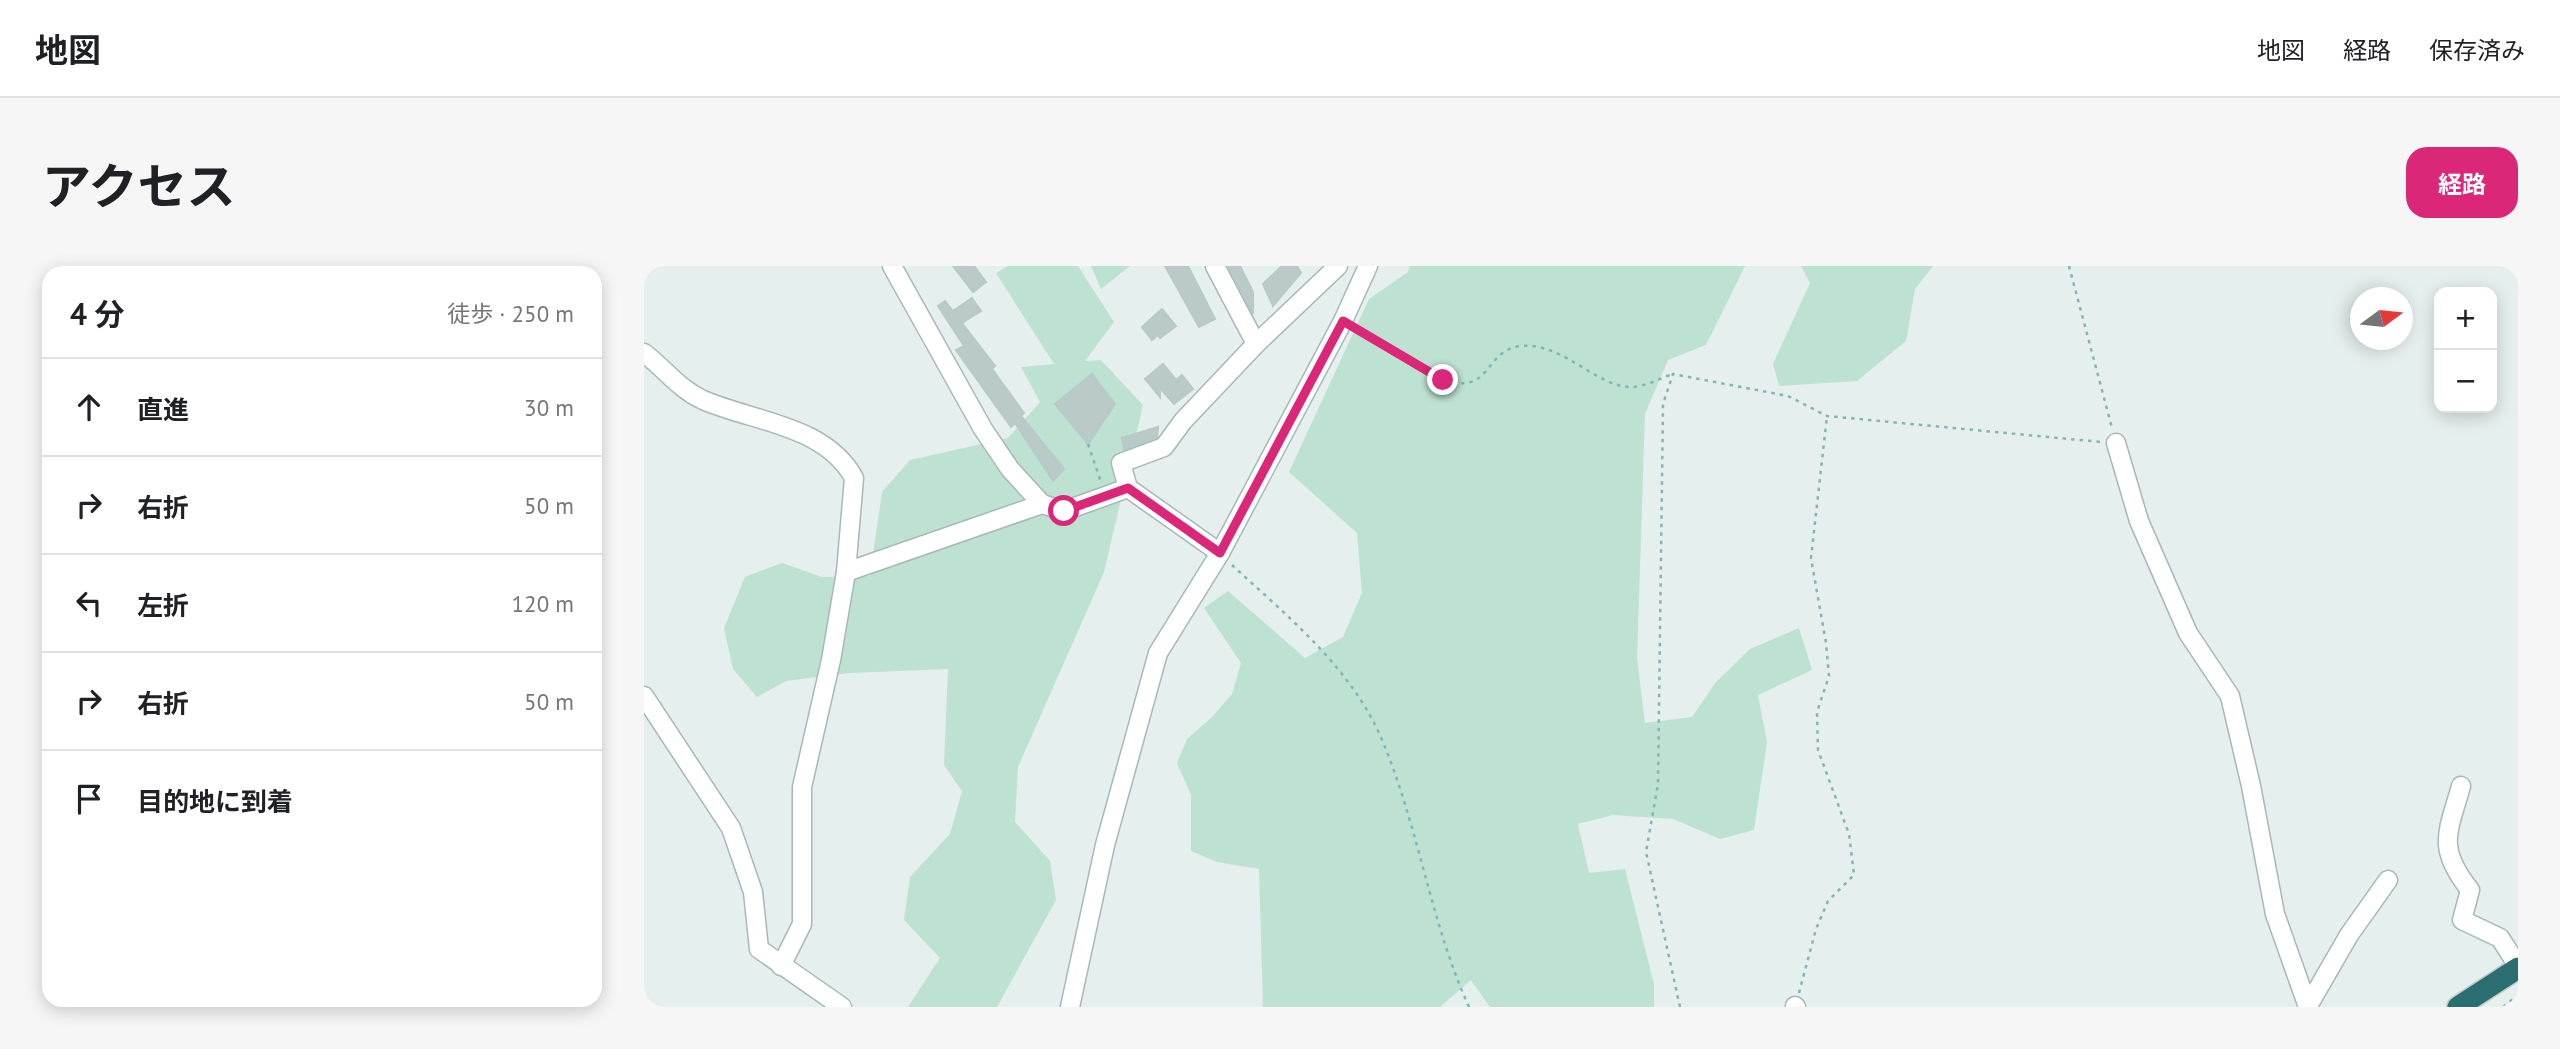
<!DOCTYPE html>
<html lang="ja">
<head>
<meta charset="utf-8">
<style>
  body { margin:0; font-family:"PT Sans","Noto Sans JP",sans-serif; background:#f6f6f6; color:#202124 }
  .controls { position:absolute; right:21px; top:21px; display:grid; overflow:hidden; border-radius:14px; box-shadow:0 4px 18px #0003 }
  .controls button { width:63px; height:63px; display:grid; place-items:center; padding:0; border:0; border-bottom:2px solid #e0e0e0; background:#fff; color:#202124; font:35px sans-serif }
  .compass { position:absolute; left:1706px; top:21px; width:63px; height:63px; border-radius:50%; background:#fff; box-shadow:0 4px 18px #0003; rotate:75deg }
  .stop { position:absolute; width:21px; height:21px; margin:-16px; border:5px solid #db2777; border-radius:50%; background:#fff }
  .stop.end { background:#db2777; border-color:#fff; box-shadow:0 2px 7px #0008 }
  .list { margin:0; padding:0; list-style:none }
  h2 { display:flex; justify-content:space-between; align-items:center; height:91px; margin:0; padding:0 28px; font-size:30px }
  h2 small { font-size:23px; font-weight:400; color:#757577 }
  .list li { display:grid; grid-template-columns:46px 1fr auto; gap:21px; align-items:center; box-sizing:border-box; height:98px; padding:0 28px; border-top:2px solid #e0e0e0 }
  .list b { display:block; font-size:26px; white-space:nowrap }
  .list em { font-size:23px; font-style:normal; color:#757577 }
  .icon { flex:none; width:38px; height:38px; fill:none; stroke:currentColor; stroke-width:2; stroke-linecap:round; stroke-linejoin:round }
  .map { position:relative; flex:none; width:1874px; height:741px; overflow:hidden; border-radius:21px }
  header { display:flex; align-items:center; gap:42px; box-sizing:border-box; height:98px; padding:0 35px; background:#fff; border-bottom:2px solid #e0e0e0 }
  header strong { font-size:33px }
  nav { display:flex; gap:38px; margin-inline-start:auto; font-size:24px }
  .intro { display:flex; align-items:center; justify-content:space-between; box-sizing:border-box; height:168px; padding:0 42px }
  h1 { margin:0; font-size:49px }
  .button { padding:18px 32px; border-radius:21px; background:#db2777; color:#fff; font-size:24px; font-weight:700 }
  main { display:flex; gap:42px; padding:0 42px }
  aside { flex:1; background:#fff; border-radius:21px; box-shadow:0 4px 18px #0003 }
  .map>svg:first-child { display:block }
  .green { fill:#bde2d1 }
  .building { fill:#bacac8; stroke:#b7cac7; stroke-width:2 }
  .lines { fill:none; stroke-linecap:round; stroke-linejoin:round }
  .minor-casing { stroke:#a7b8b7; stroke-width:21 }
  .highway-casing { stroke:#c1caca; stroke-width:24 }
  .path { stroke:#83b5b3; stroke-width:2.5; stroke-dasharray:3.5 5; stroke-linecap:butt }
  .minor { stroke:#fff; stroke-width:18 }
  .highway { stroke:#2b6e72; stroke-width:21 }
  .route { stroke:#db2777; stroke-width:9 }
</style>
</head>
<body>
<header>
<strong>地図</strong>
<nav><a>地図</a><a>経路</a><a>保存済み</a></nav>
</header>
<div class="intro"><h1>アクセス</h1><a class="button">経路</a></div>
<main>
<aside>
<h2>4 分<small>徒歩 · 250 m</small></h2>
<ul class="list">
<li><svg class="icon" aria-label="ahead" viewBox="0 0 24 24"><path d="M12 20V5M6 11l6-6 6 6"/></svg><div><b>直進</b></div><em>30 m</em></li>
<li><svg class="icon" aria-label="right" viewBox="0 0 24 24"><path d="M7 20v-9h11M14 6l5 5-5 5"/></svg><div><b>右折</b></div><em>50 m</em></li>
<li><svg class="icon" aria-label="left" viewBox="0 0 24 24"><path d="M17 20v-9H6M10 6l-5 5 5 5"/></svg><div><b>左折</b></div><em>120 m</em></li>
<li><svg class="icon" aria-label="right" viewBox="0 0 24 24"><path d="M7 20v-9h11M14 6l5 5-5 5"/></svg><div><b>右折</b></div><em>50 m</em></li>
<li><svg class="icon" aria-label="arrive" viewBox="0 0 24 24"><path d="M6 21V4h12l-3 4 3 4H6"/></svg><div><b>目的地に到着</b></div></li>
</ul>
</aside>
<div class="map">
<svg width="1874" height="741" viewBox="0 0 1874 741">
  <rect width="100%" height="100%" fill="#e5efed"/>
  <!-- green -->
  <g class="green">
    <path d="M364,0H434L470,56L441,95L457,94L499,139L460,306L374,501L371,556L406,595L412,634L353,741H264L296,692L260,654L266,611L306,568L318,525L300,499L304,403L206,407L142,415L113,431L89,403L80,362L101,311L138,297L178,311L226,310L238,226L266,194L364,172L396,136L377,101L410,98L352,7Z"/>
    <path d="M447,0H486L457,23Z"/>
    <path d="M766,0H1101L1062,79L1024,94L1001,148L993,392L1001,457L1048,451L1072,416L1106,383L1155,362L1168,404L1114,429L1123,476L1110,564L1076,573L1029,553L969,549L934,558L945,607L981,603L1010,718V741H846L827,714L796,741H619L615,603L573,596L547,585V529L533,497L543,473L568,451L588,428L597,397L560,342L584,325L661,392L699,371L718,327L713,267L645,206L725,33L764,6Z"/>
    <path d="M1157,0H1289L1271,23L1262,75L1213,115L1135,120L1129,98L1166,17Z"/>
  </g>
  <!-- building -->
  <g class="building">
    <path d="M309,0H330L342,16L329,26Z"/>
    <path d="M521,0H544L571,53L555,61Z"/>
    <path d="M584,0H596L609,26V48Z"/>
    <path d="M638,0H653L657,7L629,40L619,18Z"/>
    <path d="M328,32L337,45L318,57L351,100L348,103L380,147L377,150L420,203L409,215L371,157L367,161L312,84L320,80L294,40L301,35L309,45Z"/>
    <path d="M518,43L532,60L516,72L514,69L508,74L498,61Z"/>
    <path d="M519,98L532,114L538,109L549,123L530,138L516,122V131L501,113Z"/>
    <path d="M448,108L471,138L444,178L411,138Z"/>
    <path d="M514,161L513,172L480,184L478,172Z"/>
  </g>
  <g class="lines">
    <defs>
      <g id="minor">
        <path d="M248,0L339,163L366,203L398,238L420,245L484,222L576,287"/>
        <path d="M571,0L612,78L694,0"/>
        <path d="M0,87C21,103 35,123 59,134C110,156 181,159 210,212L202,306L187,394L158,521V658L137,700"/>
        <path d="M1472,177L1495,255L1544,367L1586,430L1607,520L1631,648L1664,741"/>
        <path d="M484,222L477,197L520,181L539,155L612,78"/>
        <path d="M202,306L398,238"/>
        <path d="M0,430L87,562L109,626L115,683L198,741"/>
        <path d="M1817,520C1804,567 1792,581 1826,624L1818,654L1856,672L1874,700"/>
        <path d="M1151,740L1152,741"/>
        <path d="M1664,740L1705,669L1744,614"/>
        <path d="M426,741L461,579L514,387L576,287L699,55L724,0"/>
      </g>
      <path id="highway" d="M1814,741L1874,702"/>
    </defs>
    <!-- minor casing -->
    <use href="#minor" class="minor-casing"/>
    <!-- highway casing -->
    <use href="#highway" class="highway-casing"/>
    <!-- path -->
    <g class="path">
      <path d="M1425,0L1468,162"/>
      <path d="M712,63L799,114C849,130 839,84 877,80C919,76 952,121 987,121C1000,121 1017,112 1029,108"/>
      <path d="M444,178L457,216"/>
      <path d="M588,299C642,349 703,398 735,467C774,555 785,653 825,741"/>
      <path d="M1155,727L1172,663L1184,635L1210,609L1205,568L1174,484L1173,446L1185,410L1182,377L1167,292L1183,150"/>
      <path d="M1036,741L1002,586L1014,518L1019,138L1029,108L1144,130L1183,150L1457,176"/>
      <path d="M1859,741L1874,729"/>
    </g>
    <!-- minor -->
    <use href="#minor" class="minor"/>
    <!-- highway -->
    <use href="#highway" class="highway"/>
  </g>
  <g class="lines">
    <!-- route -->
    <path class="route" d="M420,245L484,222L576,287L699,55L799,114"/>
  </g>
</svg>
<div class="controls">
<button>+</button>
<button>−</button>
</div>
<svg class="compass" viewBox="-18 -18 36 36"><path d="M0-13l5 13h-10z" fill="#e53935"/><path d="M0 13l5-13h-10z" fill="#757577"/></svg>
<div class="stop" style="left:420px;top:245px"></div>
<div class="stop end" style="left:799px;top:114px"></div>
</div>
</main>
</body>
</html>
